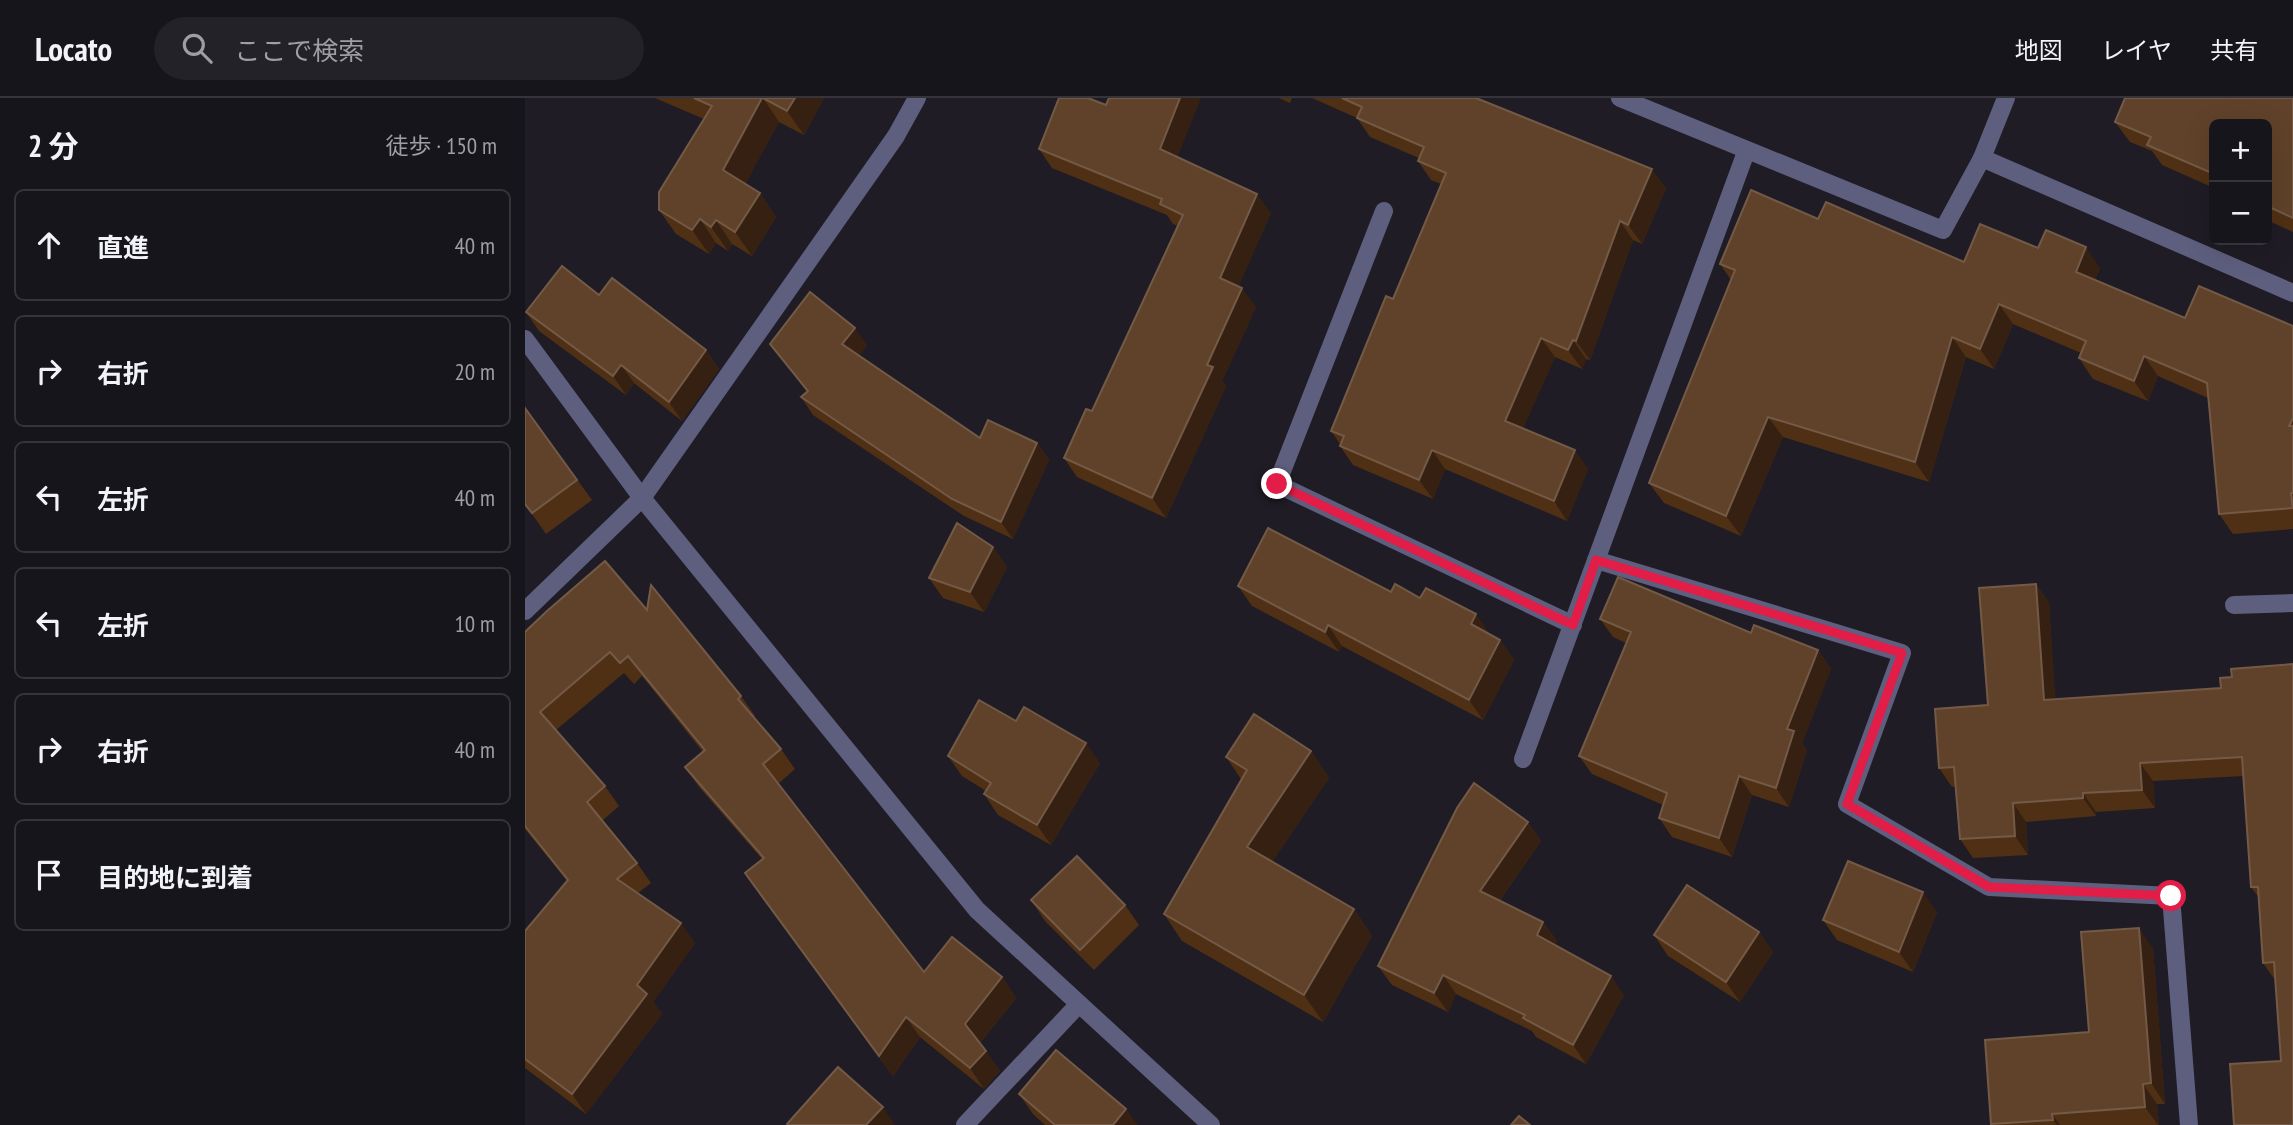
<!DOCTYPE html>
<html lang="ja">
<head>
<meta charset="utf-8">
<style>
  body { margin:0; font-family:"PT Sans Narrow","Noto Sans JP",sans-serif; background:#242229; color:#f1f3f6 }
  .controls { position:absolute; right:21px; top:21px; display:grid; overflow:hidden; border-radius:10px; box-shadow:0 7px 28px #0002 }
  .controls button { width:63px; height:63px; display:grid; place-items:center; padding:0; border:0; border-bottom:2px solid #36343b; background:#17151c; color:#f1f3f6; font:35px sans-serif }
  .stop { position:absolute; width:21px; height:21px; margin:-16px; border:5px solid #e11d48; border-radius:50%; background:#fff }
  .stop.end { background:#e11d48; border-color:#fff; box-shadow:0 2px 7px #0008 }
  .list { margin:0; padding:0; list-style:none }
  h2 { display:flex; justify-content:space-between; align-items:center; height:91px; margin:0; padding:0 28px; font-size:30px }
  h2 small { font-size:23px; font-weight:400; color:#9e9fa3 }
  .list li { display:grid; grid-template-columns:46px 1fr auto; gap:21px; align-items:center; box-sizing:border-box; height:112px; margin:0 14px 14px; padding:0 14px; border:2px solid #36343b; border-radius:10px }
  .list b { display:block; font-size:26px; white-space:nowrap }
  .list em { font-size:23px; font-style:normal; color:#9e9fa3 }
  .icon { flex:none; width:38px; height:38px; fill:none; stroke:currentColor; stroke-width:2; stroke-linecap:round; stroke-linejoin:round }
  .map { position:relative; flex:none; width:1768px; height:1027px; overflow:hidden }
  header { display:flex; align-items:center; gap:42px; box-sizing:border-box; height:98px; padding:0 35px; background:#17151c; border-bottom:2px solid #36343b }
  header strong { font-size:33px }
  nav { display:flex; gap:38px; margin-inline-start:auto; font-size:24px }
  .search { width:490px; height:63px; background:#242229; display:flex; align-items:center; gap:18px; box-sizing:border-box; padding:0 24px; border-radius:38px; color:#9e9fa3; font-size:26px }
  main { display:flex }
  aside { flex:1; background:#17151c }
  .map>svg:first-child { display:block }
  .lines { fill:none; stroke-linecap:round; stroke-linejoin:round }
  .minor { stroke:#5e5e7e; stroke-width:18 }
  .wall { fill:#503014 }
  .shaded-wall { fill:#362012 }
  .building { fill:#60422a; stroke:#735a47; stroke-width:2 }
  .route { stroke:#e11d48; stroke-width:9 }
</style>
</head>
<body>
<header>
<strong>Locato</strong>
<div class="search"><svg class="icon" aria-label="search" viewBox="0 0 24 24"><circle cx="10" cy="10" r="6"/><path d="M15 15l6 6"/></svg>ここで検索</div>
<nav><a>地図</a><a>レイヤ</a><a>共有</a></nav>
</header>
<main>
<aside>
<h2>2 分<small>徒歩 · 150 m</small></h2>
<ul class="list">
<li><svg class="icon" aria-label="ahead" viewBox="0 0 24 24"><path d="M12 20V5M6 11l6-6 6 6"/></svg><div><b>直進</b></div><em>40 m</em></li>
<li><svg class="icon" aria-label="right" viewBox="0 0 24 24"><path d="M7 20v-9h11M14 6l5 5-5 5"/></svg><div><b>右折</b></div><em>20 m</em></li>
<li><svg class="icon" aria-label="left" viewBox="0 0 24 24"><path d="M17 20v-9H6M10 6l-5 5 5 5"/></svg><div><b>左折</b></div><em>40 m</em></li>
<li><svg class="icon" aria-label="left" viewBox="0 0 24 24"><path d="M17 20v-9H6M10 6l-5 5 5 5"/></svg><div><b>左折</b></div><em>10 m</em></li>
<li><svg class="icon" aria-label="right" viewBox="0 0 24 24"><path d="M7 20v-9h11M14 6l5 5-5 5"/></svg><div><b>右折</b></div><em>40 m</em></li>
<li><svg class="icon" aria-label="arrive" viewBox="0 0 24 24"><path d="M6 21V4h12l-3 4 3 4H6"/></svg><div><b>目的地に到着</b></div></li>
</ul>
</aside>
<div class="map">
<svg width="1768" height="1027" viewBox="0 0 1768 1027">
  <rect width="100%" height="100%" fill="#1f1c25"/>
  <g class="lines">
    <!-- minor -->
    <g class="minor">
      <path d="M1095,0L1418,132L1457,60L1768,195"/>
      <path d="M1457,60L1481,0"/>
      <path d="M859,113L752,386L1048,527"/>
      <path d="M0,241L117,400L452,812L686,1027"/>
      <path d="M1071,462L1377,555L1322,706L1464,789L1646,798L1664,1027"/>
      <path d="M1709,507L1768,505"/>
      <path d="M0,513L117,400L371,38L392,0"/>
      <path d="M998,661L1221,54"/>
      <path d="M440,1027L554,906"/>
    </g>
  </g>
  <!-- wall -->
  <g class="wall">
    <path d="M130,0H299L279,37L254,24L220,86L235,95L251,119L227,158L207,146L203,153L191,145L184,156L151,136L134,112L179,21Z"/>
    <path d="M754,0H767L765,5Z"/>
    <path d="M787,0H951L1141,90L1117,146L1108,142L1065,262L1061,261L1057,271L1030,259L998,330L1063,371L1042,423L920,371L908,401L828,367L815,348V346L806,333L868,201L916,86L906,82L893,63L894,60L845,39L832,20Z"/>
    <path d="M1768,0V134L1742,122V26H1689V90L1637,67L1627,53L1605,44L1590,24Z"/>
    <path d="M581,7L653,59L746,115L713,188L731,209L697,283L701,288L641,420L552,379L539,360L567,313L653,128L648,126L642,117L527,70L514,51Z"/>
    <path d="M1293,121L1439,164L1513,150L1575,170L1570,182L1660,220L1768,228V431L1708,436L1694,416L1683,300L1633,278L1623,303L1568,281L1554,260L1556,255L1488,226L1469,271L1441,259L1404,384L1258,339L1216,438L1139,405L1124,385L1206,182L1195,166Z"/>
    <path d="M74,197L181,252L194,271L157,323L109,285L101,297L14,233L1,214Z"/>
    <path d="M245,246L342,247L334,258L455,340L512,345L524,362L488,441L439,418L288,317L276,299L282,294Z"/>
    <path d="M0,310L67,402L21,436L0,406Z"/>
    <path d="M468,449L482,469L459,514L418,500L404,480Z"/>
    <path d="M1511,486L1524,505L1530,602L1696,590L1707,579L1768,566L1756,963L1750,882L1738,865L1734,800L1726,789L1718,678L1628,683L1630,710L1571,714V718L1501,724L1503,757L1448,760L1435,741L1431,688L1427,689L1414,670L1463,607Z"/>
    <path d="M713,488L866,494L965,537L975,542L989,562L958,622L817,548L814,554L727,508Z"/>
    <path d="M122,512L216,598L230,618L229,619L256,651L270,671L253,686L399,874L477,879L491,900L455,945L475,973L459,991L395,939L368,978L234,795L237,761L174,689L160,669L178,654L117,578L109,586L99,575L31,632L80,688L94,708L77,723L112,765L126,785L113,795L170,845L128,904L137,916L61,1016L0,970V833L42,783L0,731V534Z"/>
    <path d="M1075,521L1226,535L1293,552L1306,571L1277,645L1282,652L1264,709L1227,697L1207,759L1147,739L1134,720L1138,707L1067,676L1054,658L1101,545L1088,539Z"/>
    <path d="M491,623L575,665L526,747L473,717L459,696L461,693L437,678L423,658Z"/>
    <path d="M786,653L804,680L747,764L829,811L847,838L798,924L657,843L639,816L716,681L701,659Z"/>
    <path d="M1003,724L1016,743L975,802L1018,824L1032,843L1030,847L1099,897L1061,966L1011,939L1007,933L931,896L923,914L867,887L853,868Z"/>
    <path d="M506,802L600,807L614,827L569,872L520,823Z"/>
    <path d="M1412,814L1388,874L1312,842L1298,822Z"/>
    <path d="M1234,834L1248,854L1215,904L1143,858L1129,837Z"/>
    <path d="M1628,850L1640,1006H1632L1634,1027H1467L1466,1026L1564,934Z"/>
    <path d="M494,996L601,1011L612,1027H520L508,1016Z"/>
  </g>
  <!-- shaded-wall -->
  <g class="shaded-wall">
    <path d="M238,0L254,24L215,96L198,72Z"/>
    <path d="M270,0H299L279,37L262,13Z"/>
    <path d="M655,0H676L648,70L635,51Z"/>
    <path d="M1127,71L1141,90L1117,146L1103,127Z"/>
    <path d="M235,95L251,119L227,158L210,134Z"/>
    <path d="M732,96L746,115L709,199L695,180Z"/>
    <path d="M175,121L191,145L184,156L167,132Z"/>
    <path d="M191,122L207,146L203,153L186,129Z"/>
    <path d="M1095,123L1108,142L1065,262L1051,243Z"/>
    <path d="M1561,149L1575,170L1565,194L1551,174Z"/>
    <path d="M717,190L731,209L697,283L701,288L641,420L627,400L682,267Z"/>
    <path d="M1474,206L1488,226L1469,271L1455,251Z"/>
    <path d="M330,230L342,247L330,264L317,246Z"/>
    <path d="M1427,239L1441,259L1404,384L1390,364Z"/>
    <path d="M1016,240L1030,259L993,342L980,323Z"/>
    <path d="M1048,242L1061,261L1057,271L1043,252Z"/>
    <path d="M181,252L194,271L157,323L144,304Z"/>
    <path d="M1619,258L1633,278L1623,303L1609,283Z"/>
    <path d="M96,267L109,285L101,297L88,278Z"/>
    <path d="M1243,319L1258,339L1216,438L1201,418Z"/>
    <path d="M512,345L524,362L488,441L476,424Z"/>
    <path d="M907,352L920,371L908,401L894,382Z"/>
    <path d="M1050,352L1063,371L1042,423L1029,403Z"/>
    <path d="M468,449L482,469L459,514L445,494Z"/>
    <path d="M1511,486L1524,505L1532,621L1519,602Z"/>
    <path d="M951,516L965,536L946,526Z"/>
    <path d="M803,527L817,548L814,554L800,534Z"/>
    <path d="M975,542L989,562L958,622L944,602Z"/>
    <path d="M1293,552L1306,571L1277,645L1282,652L1264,709L1251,690L1262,631Z"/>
    <path d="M561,645L575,665L526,747L512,727Z"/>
    <path d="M786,653L804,680L740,775L722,749Z"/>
    <path d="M1615,665L1628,683L1630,710L1617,692Z"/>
    <path d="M1214,678L1227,697L1207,759L1194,740Z"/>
    <path d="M1558,695L1571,714V718L1558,700Z"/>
    <path d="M1488,705L1501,724L1503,757L1490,738Z"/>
    <path d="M1003,724L1016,743L968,811L955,793Z"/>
    <path d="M1398,794L1412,814L1388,874L1374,854Z"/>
    <path d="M829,811L847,838L798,924L779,897Z"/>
    <path d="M1018,824L1032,843L1026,856L1012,837Z"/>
    <path d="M156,825L170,845L128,904L137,916L61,1016L47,996L112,887Z"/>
    <path d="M1614,830L1628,850L1640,1006L1626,985Z"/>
    <path d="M1234,834L1248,854L1215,904L1201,884Z"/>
    <path d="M918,877L931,896L923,914L909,895Z"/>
    <path d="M1086,878L1099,897L1061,966L1048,947Z"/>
    <path d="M477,879L491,900L454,946L440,926Z"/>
    <path d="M381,919L395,939L368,978L354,958Z"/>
    <path d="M461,953L475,973L459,991L445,970Z"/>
    <path d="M1618,986L1632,1006L1634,1027H1633L1620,1009Z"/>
    <path d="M358,1009L370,1027H341Z"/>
    <path d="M601,1011L612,1027H588Z"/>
    <path d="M1527,1016L1535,1027H1532L1528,1022Z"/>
  </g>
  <!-- building -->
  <g class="building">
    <path d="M169,0H237L198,72L235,95L210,134L191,122L186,129L175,121L167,132L134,112V94L187,8Z"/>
    <path d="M238,0H270L262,13Z"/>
    <path d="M534,0H563L581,7L584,0H655L635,51L732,96L695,180L717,190L682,267L688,269L627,400L539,360L561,311L567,313L658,117L635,106L637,101L514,51Z"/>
    <path d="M817,0H951L1127,71L1103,127L1095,123L1051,243L1048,242L1043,252L1016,240L980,323L1050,352L1029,403L907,352L894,382L815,348L819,338L806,333L861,198L868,201L921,75L893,63L899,49L832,20L837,9Z"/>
    <path d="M1600,0H1768V120L1742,108V26H1689V76L1622,47L1626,39L1590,24Z"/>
    <path d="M1226,92L1293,121L1301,104L1439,164L1455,126L1513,150L1521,132L1561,149L1551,174L1660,220L1674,188L1768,228V320L1764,328H1768V395H1766L1768,410L1694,416L1682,285L1619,258L1609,283L1554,260L1561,243L1474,206L1455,251L1427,239L1390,364L1243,319L1201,418L1124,385L1210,172L1195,166Z"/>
    <path d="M37,168L74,197L87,180L181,252L144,304L96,267L88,278L1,214Z"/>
    <path d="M285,194L330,230L317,246L455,340L463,322L512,345L476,424L427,401L276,299L283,293L245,246Z"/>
    <path d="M0,310L52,382L7,415L0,406Z"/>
    <path d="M432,425L468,449L445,494L404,480Z"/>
    <path d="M743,430L866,494L870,486L895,500L901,490L951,516L946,526L975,542L944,602L803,527L800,534L713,488Z"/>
    <path d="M80,463L122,512L126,487L216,598L213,601L256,651L238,666L399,874L427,839L477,879L440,926L461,953L445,970L381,919L354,958L220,775L239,760L160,669L180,652L103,558L95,565L85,554L15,614L80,688L62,704L112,765L92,781L156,825L112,887L122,896L47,996L0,961V833L43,782L0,728V534L22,513Z"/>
    <path d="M1093,479L1226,535L1229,527L1293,552L1262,631L1269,633L1251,690L1214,678L1194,740L1134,720L1142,695L1054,658L1106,534L1075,521Z"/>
    <path d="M1511,486L1519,602L1696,590L1695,580L1707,579L1706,571L1768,566V1027H1709L1705,966L1756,963L1749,864L1738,865L1733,789H1726L1717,659L1615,665L1617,692L1558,695V700L1488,705L1490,738L1435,741L1429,669L1414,670L1410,611L1463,607L1454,490Z"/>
    <path d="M454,602L491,623L499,609L561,645L512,727L459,696L466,685L423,658Z"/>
    <path d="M729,616L786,653L722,749L829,811L779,897L639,816L722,672L701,659Z"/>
    <path d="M949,685L1003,724L955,793L1018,824L1012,837L1086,878L1048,947L998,920L1000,917L918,877L909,895L853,868L932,710Z"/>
    <path d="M552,758L600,807L555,852L506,802Z"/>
    <path d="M1323,763L1398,794L1374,854L1298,822Z"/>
    <path d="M1162,787L1234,834L1201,884L1129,837Z"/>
    <path d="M1614,830L1626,985L1618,986L1620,1009L1527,1016L1528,1022L1466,1026L1460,942L1564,934L1556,834Z"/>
    <path d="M531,952L601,1011L588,1027H530L494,996Z"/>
    <path d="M313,969L358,1009L341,1027H263L262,1026Z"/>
    <path d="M994,1018L1005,1027H986Z"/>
  </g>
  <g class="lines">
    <!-- route -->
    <path class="route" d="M752,386L1048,527L1071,462L1377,555L1322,706L1464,789L1646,798"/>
  </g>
</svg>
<div class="controls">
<button>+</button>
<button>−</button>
</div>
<div class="stop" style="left:1646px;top:798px"></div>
<div class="stop end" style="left:752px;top:386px"></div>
</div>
</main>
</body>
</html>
